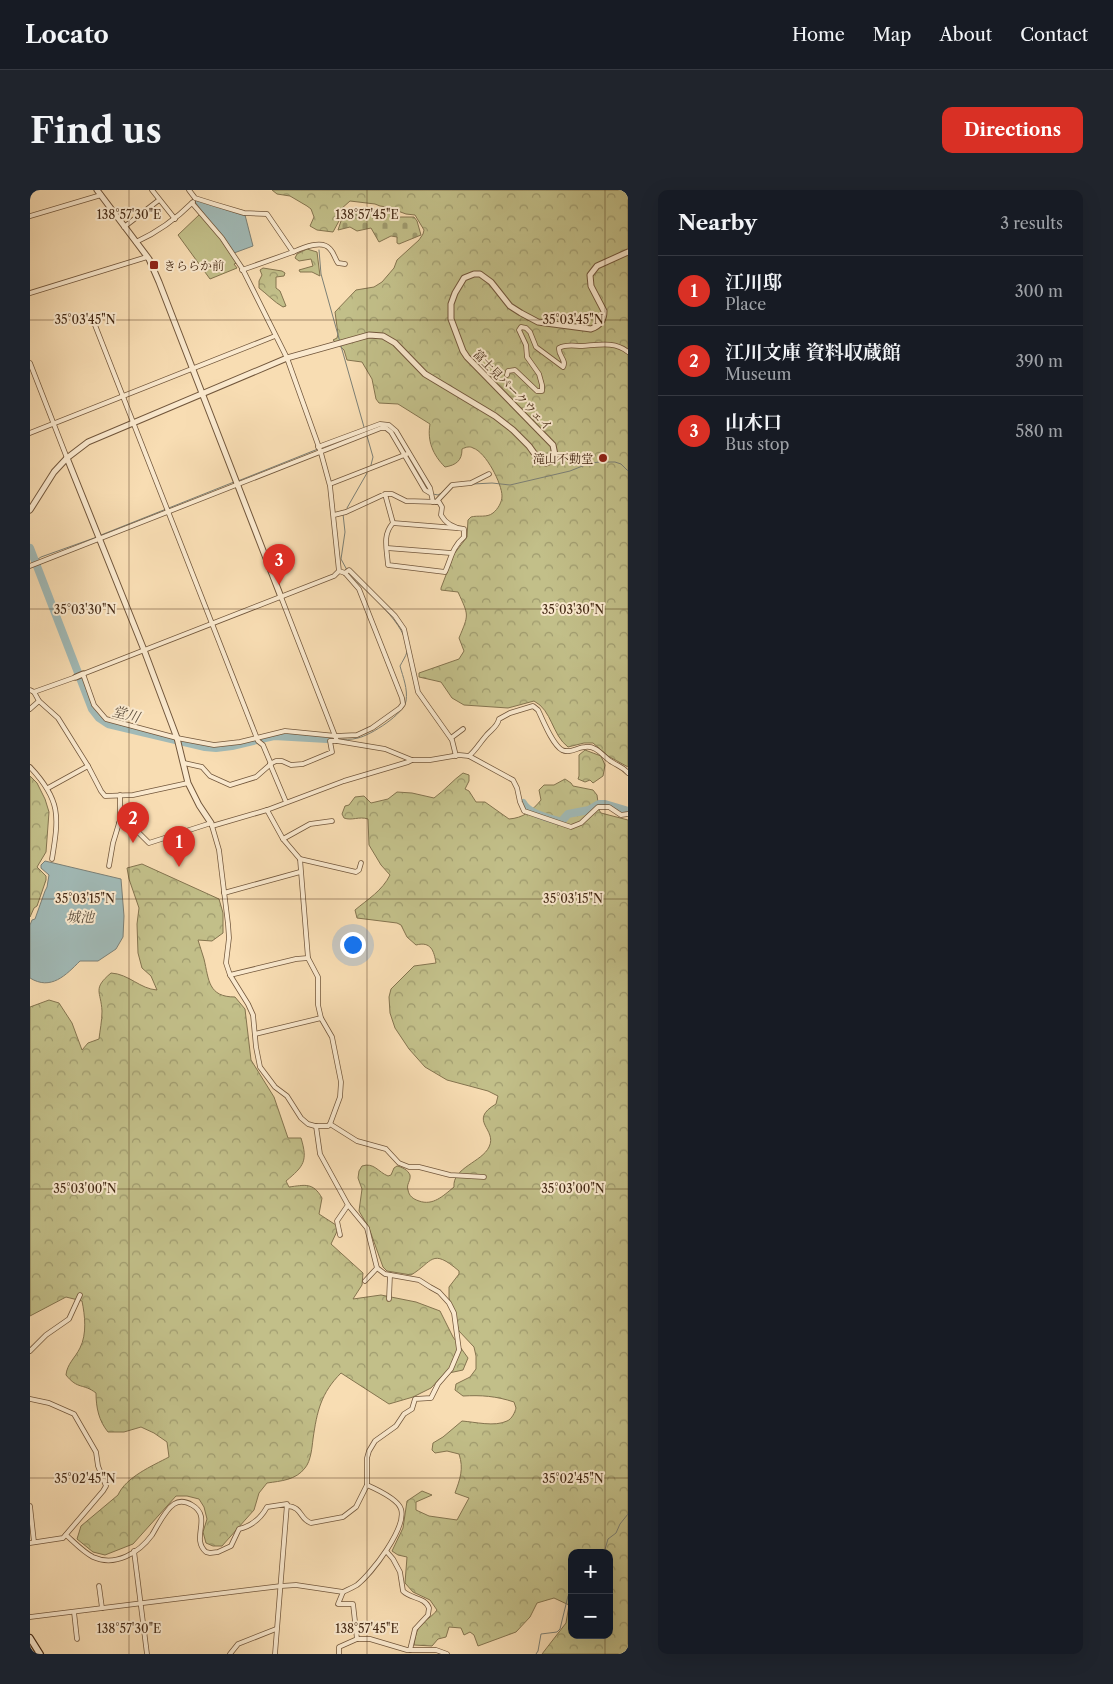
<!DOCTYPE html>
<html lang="en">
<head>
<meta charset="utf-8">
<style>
  body { margin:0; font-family:"Libre Caslon Text","Noto Serif JP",serif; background:#20242c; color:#f1f3f6 }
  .controls { position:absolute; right:15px; bottom:15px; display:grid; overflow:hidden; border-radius:10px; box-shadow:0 5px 20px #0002 }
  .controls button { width:45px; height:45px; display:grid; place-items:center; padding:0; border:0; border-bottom:1px solid #363941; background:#171b24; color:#f1f3f6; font:25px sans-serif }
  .you { position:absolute; left:322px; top:754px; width:18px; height:18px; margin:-12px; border:4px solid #fff; border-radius:50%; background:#1a73e8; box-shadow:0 0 0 8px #1a73e833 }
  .badge { display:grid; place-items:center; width:32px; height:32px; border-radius:50%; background:#d93025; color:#fff; font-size:16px; font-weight:700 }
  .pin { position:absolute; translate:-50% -41px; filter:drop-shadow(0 1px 2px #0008) }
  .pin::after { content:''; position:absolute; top:26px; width:18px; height:15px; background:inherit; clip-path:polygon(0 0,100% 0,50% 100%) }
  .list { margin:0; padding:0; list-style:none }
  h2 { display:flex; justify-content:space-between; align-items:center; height:65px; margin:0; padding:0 20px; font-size:21px }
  h2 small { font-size:16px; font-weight:400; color:#9ea1a6 }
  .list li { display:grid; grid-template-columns:32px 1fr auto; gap:15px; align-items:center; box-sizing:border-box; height:70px; padding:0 20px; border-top:1px solid #363941 }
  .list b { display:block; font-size:19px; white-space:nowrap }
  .list p { margin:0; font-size:16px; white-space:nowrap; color:#9ea1a6 }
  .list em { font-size:16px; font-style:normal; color:#9ea1a6 }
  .map { position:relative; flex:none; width:598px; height:1464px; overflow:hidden; border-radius:10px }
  header { display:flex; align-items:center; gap:30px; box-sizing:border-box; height:70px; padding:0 25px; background:#171b24; border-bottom:1px solid #363941 }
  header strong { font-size:24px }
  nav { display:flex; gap:28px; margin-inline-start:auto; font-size:18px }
  .intro { display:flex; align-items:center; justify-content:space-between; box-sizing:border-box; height:120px; padding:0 30px }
  h1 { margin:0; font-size:35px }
  .button { padding:12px 22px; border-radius:10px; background:#d93025; color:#fff; font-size:18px; font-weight:700 }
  main { display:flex; gap:30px; padding:0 30px }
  aside { flex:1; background:#171b24; border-radius:10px; box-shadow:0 5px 20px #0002 }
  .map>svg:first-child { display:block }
  .grass { fill:#c2bf89; stroke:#84744f }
  .forest { fill:url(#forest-crowns); stroke:#84744f; fill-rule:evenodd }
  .cemetery { fill:url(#cemetery-stones); stroke:#84744f }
  .water { fill:#a1bab7; stroke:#7c8076 }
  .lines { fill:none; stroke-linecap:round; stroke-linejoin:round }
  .stream { stroke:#7c8076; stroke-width:1 }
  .river { stroke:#a1bab7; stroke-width:8 }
  .minor-casing { stroke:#72573c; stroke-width:5.5 }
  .tertiary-casing { stroke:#72573c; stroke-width:7 }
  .secondary-casing { stroke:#452a15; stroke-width:8 }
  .minor { stroke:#fae9ce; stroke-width:4 }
  .tertiary { stroke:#fae9ce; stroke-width:5 }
  .secondary { stroke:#fae9ce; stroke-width:5.5 }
  .ticks { fill:none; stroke:#452a15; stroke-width:1; stroke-opacity:0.45 }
  .poi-dot { fill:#8f2418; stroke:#fae9ce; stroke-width:2 }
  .labels { text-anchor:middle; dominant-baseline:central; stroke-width:4; stroke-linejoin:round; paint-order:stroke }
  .poi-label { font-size:12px; fill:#452a15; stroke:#fae9ce; text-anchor:start }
  .street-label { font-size:12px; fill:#452a15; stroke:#fae9ce }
  .water-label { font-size:14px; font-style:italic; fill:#5c4e3e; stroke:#fae9ce }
  .ticks-label { font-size:12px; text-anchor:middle; fill:#452a15; stroke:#fae9ce; stroke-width:4; stroke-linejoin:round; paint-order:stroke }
</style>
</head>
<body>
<header>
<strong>Locato</strong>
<nav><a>Home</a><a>Map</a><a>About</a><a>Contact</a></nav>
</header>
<div class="intro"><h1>Find us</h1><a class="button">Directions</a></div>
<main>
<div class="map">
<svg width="598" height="1464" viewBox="0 0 598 1464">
  <defs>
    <pattern id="forest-crowns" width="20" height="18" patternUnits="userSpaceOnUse" patternTransform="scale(1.25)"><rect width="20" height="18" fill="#c2bf89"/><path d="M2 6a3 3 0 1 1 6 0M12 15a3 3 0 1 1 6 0" fill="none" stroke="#9f9b6f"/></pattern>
    <pattern id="cemetery-stones" width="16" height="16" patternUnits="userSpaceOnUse" patternTransform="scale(1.25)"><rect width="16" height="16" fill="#c2bf89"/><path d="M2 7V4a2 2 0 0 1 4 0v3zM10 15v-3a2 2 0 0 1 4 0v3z" fill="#9f9b6f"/></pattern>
  </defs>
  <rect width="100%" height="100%" fill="#f8ddb3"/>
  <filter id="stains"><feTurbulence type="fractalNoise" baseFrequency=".004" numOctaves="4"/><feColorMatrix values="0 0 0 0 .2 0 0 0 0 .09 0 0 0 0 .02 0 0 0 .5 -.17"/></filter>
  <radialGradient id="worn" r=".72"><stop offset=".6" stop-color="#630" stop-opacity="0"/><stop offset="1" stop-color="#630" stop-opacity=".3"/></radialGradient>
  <!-- grass -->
  <path class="grass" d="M170,24L187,44L207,73L204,74L207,78L180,89L148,45Z"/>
  <!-- forest -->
  <g class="forest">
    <path d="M242,0H598V577L578,566L563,553H554L538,557C522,545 522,520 504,511L478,518L434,515L422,508L411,492L389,487V483L429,469L434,461L429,448C439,424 439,426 428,402L411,400V398L424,364L437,347L438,330L441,327C448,325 457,328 463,323C468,319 472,312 472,306C472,294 456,262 443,258C440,256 436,257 432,259C432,271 426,275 415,277C403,265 397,251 400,234L368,214L349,213L346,209L342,189L332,172L317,170L314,160L303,150L307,148L308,144L305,122L326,100L344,97L352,92L364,78L367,70L389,50L393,44L394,40L385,25L376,24L357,17L350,16L345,14L320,11L311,19L309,31L303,42L287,40L280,36L284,27L281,19L277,16L260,6L247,4Z"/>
    <path d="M277,59L287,62L290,86L282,82H270L269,80L283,76L281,69L269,71L265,68L267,64Z"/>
    <path d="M233,78L252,81L255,83L254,86L246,87V98L250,101L256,116L253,117C244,112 237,104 229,98V91L232,85L230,80Z"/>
    <path d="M555,560L571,566L575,575L573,586L563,593L560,590L555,592L548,589L549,586V565Z"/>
    <path d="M433,583L439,585V591L435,599L439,601L446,612H455L479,629C493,628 502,621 511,610L509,600L514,595H524L535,589L541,593L543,596L563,600L567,605L569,620L571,623L598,630V1464H512L536,1433L539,1415L524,1408L507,1413L500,1427L486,1442L448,1456L444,1445L440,1442L434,1445L431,1438L419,1437L416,1447L408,1449L402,1456L384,1455C385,1448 386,1440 391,1435C397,1428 401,1428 407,1420L400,1410L383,1402L375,1393L377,1367L368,1365L362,1361L373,1338L377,1311L392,1301L402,1305L386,1312V1320L399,1326L427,1330L439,1308L425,1303C430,1289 434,1279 429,1264L417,1261L405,1263L402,1260L403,1253L413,1247L432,1231C445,1232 465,1237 477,1231C482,1229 485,1222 486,1218L484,1212C466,1206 451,1205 433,1206L425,1200L426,1194L440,1187L446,1179V1166L444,1157L429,1141L419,1108V1097L429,1084V1081C401,1057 403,1072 381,1085L357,1081L353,1077L339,1038L329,1021L332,999L328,988L329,981L332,976C344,972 348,982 358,986L361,985L364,978L367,976C372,977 378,980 380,985C381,991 376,994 378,1000C379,1006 383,1009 389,1011C403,1016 413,1006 424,997C422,978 452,972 459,957C468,939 437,931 466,914L468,906L458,901L417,890L395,877L379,859L365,838L360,823L359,807L361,799L384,776L406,773C404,761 401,751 386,755L377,747L371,735L367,733L327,728L325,720C338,709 352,701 360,685L351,675L339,655L338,629C329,626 322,631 314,628L312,624L315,616L319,615L325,607L334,606L341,613L358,609L367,602L382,603L404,608C415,600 423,590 433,583ZM542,1363H579V1445H542Z"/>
    <path d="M0,586L7,593L15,609L19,622L16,662L7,677L16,686V690L7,716L4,718L0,727Z"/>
    <path d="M112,674L189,709L193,723V743L182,751L168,750C170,756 172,763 174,769C179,790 178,807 205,807L215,819L221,870L244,907L258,948H271C278,971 274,976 256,991L259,997C275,995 283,992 292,1008L289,1024L309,1037L301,1054L333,1083L332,1095L323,1109L351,1105L386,1112L410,1121L423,1147L438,1168L433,1180L414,1184L401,1198L383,1207L359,1214L311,1183C291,1203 287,1221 283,1249C282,1257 281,1271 275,1278C266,1290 251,1291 237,1293L229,1303L224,1320L192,1356H183L176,1353L173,1342L177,1329L174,1317L169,1309L157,1306H146L103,1354L75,1365L63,1362L47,1349L51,1336L88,1305C96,1287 122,1276 139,1267L137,1252L124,1243L111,1237L94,1242H78C69,1231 66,1218 66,1203C53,1193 48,1200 36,1185C37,1174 45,1168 50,1158C57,1144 55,1126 52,1111L36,1107L0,1126V817L19,810L29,813L42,833L52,860L58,853L69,849C70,840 72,831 72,821C71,801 62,799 81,783C99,784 110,799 127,800L121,786L112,778L108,763L107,734L109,718L99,689L97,678Z"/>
  </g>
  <!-- cemetery -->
  <path class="cemetery" d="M352,19L362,22L368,27H384L387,31L391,45L369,54L367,53V47L361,46L349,52L341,38L327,41L320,37L308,40L313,25L315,23Z"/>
  <!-- water -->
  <g class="water">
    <path d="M168,9L215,25L223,56L204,63L165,12Z"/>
    <path d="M15,671L91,689L94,726L93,747L86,759L68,771H50C36,785 21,801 0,788V735L2,730L5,729L15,701L17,697L19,685L11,678V675Z"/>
  </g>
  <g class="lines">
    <!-- stream -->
    <g class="stream">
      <path d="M289,60L291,84L310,152"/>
      <path d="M311,156L334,237"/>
      <path d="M357,237L365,244L398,300"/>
      <path d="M337,246L343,267L341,275"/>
      <path d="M313,250L349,236"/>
      <path d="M208,291L288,259"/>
      <path d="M443,294L462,293L480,295L540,281L560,273L570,272H585L591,274L598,281"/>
      <path d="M403,304L408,305L413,302"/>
      <path d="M317,318L337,283"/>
      <path d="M313,324L315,342L311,369L317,380"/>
      <path d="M71,345L204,292"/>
      <path d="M5,371L11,367L67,347"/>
      <path d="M297,549H304"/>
      <path d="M308,549C314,549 321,550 328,548C341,545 374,524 376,511C378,499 373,487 370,476C372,472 376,466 377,462C379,434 336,403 320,384"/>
      <path d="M574,1363L578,1349L586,1343L590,1334L598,1324"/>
      <path d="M506,1464L508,1461L511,1444L527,1442L530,1439L538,1406L542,1399"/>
    </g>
    <!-- river -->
    <g class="river">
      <path d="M0,358L62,519L69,528L78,534L175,557L186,558L202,556L244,546L297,549"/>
      <path d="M493,613C498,624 520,628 531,632L538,624L559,620L569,614H575L598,621"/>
    </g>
    <defs>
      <g id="minor">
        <path d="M122,0L145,29"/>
        <path d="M159,0L165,8L184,14L214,23L237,24L263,62L212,80"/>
        <path d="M162,13L192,48L212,78L257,168L291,263L300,296L309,381L304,386L53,484L64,515L76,529L147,548L184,555L210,552L255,541L306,546L327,545L342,538L370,518L373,514L372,508L329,399L315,383L309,381"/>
        <path d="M0,26L71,5"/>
        <path d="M94,37L129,10"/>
        <path d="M106,52C128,42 145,30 163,12"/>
        <path d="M263,62C272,58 292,49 300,59C304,63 305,69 308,73L315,74"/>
        <path d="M0,103L117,67"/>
        <path d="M63,130L228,551L233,555L241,574"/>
        <path d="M0,173L37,268"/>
        <path d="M477,185L478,181L485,180L507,201H512V195L509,184L497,167L496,155L489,140L491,137L496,138L500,142L506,157L533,177C537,170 528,166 529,158C536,154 544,156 552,156C568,155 585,151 598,162"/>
        <path d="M0,243L245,146"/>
        <path d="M288,257L350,234L359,235L366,241L400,298L403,312"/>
        <path d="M300,294L377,264"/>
        <path d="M406,312L422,295L441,293L459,284"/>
        <path d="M304,325L316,322L355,304H362L376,311L409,312L412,317L411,325C416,334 424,338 434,339V347C422,357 421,369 415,382L358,375C357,360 352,345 363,333L355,304"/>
        <path d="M363,333L426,338"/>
        <path d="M357,358L421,363"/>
        <path d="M0,376L351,238H356L361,242L395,300L400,303"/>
        <path d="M315,383L319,380L365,426L374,439L388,502L422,550L426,566"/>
        <path d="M251,407L307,551L355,559L382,570H400L429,565L439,566L483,590L487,598L490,612L494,621L541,637L551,633L568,617H579L591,625L598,624"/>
        <path d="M0,500L4,502L46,487"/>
        <path d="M4,502L9,511L28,528L58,576L71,601L75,606L103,605L158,593"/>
        <path d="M0,519L9,511"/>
        <path d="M421,548L433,539"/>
        <path d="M439,566C446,560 449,554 455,547C460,540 467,538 469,529L480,523L503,516L508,520C513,530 522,554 532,560C540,564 548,557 555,557C567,555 573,567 582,572C588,576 593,577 598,583"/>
        <path d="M154,573L172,577L180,586L200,595L226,587L242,573L246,571H252L261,575L273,574L302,562L300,551H307"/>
        <path d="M240,574L256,612"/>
        <path d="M0,577C31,610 29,626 22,669"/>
        <path d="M18,598L58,576"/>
        <path d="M237,620L253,649L270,669L278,768L288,787V815L291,828L302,847L311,892L310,907L300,934"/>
        <path d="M89,633L101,635L119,653L181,633L182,636L189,660L198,734L199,748L196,773L200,785L218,814L223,825L226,857L230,877L245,897L257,906L271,928L278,934L285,936H298L300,934L327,951L356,959L369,973L379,977H389L420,985L454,987"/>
        <path d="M182,636L237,620L314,591L378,572L382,570"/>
        <path d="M253,649L280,634L302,631"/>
        <path d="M270,669L326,682L329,680L331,673"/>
        <path d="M79,676L83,653L90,630V605"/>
        <path d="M194,703L270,682"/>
        <path d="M200,785L266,769L278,768"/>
        <path d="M225,844L291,828"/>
        <path d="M310,1045L307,1031L318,1015"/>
        <path d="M335,1091L347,1078"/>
        <path d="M359,1109L360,1085"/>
        <path d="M0,1161L16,1145L39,1129L50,1105"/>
        <path d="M0,1209L19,1213L44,1224L66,1262L68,1276L76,1296L73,1301L33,1348L0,1353"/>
        <path d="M0,1316L4,1352"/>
        <path d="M257,1316C273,1317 269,1329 281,1333L313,1327L326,1317L337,1295V1268L339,1261L345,1251L366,1236L374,1224L382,1219L385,1209L401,1208L408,1194L421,1179L429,1160L424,1123L419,1113L409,1102L400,1097L389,1090L355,1084L347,1078L337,1038L318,1015L290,964L286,936"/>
        <path d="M36,1345C44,1352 53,1362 63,1367C85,1377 109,1363 122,1345C128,1335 135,1320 144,1314C150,1310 157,1312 162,1315C183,1327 160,1348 176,1362L180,1363L188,1362L201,1356L209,1339C222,1336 231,1328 237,1317L257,1314L245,1464"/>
        <path d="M104,1361L117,1464"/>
        <path d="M357,1362L363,1369L370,1382L373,1401C381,1409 395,1407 399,1418L398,1425L385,1439L380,1460"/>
        <path d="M69,1396L72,1418"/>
        <path d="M313,1402L308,1414H323L327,1449"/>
        <path d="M44,1422L47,1449"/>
        <path d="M0,1427L251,1396L266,1395L313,1402C317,1400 322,1398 327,1395C341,1384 377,1338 371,1319C368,1309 346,1299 337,1295"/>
        <path d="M200,1464L208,1454L246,1439"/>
        <path d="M309,1464V1457L327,1449H340L377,1460H406L417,1464"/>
      </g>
      <g id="tertiary">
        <path d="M67,0L119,69L129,92L251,407"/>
        <path d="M37,268L114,460L147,548L158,593L169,615L181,633"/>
        <path d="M0,320L24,282L37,268L58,252L257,168L339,145L353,146L365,153L395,184L465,226L483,240L499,256L509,270L516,273L521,271L525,265L523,255L437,167L433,161L421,129V114L425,103L434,88L444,84H450L461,92L480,116L491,123L508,132L561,139C570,136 574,130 574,121L561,96L560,85L567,76L598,62"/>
        <path d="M46,487L53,484"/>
      </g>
      <path id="secondary" d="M0,1448L10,1464"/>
    </defs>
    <!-- minor casing -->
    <use href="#minor" class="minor-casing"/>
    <!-- tertiary casing -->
    <use href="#tertiary" class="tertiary-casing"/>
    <!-- secondary casing -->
    <use href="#secondary" class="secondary-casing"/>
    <!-- minor -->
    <use href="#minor" class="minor"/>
    <!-- tertiary -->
    <use href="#tertiary" class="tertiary"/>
    <!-- secondary -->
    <use href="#secondary" class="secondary"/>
  </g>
  <!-- ticks -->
  <path class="ticks" d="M99,0V1464M337,0V1464M575,0V1363M0,130H598M0,419H598M0,709H598M0,999H598M0,1288H598M575,1445V1464"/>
  <!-- markers -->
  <g class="poi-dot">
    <rect x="119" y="70" width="10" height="10" rx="2.5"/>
    <circle cx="573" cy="268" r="5"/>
  </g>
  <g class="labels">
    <!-- poi labels -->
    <g class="poi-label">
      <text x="134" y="75">きららか前</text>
      <text x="563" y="268" text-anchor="end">滝山不動堂</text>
    </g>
    <!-- street labels -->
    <g class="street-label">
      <text transform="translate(483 200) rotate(46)">富士見パークウェイ</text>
    </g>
    <!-- water labels -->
    <g class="water-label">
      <text transform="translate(96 524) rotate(15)">堂川</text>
      <text x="50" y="727">城池</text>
    </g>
  </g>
  <g class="ticks-label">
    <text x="99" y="29">138°57'30"E</text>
    <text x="337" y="29">138°57'45"E</text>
    <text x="55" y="134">35°03'45"N</text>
    <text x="543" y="134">35°03'45"N</text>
    <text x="55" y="424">35°03'30"N</text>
    <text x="543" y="424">35°03'30"N</text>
    <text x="55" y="713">35°03'15"N</text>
    <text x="543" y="713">35°03'15"N</text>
    <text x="55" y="1003">35°03'00"N</text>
    <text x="543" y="1003">35°03'00"N</text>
    <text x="55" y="1293">35°02'45"N</text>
    <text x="543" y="1293">35°02'45"N</text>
    <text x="99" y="1443">138°57'30"E</text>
    <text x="337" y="1443">138°57'45"E</text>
  </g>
  <rect width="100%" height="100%" filter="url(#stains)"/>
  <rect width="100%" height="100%" fill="url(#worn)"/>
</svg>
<div class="controls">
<button>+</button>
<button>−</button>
</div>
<div class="you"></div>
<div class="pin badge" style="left:149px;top:677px">1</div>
<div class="pin badge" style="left:103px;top:653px">2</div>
<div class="pin badge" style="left:249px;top:395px">3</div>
</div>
<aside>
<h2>Nearby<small>3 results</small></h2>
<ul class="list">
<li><span class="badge">1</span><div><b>江川邸</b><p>Place</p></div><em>300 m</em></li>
<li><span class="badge">2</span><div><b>江川文庫 資料収蔵館</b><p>Museum</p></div><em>390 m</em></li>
<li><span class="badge">3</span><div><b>山木口</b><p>Bus stop</p></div><em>580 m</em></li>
</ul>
</aside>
</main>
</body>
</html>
